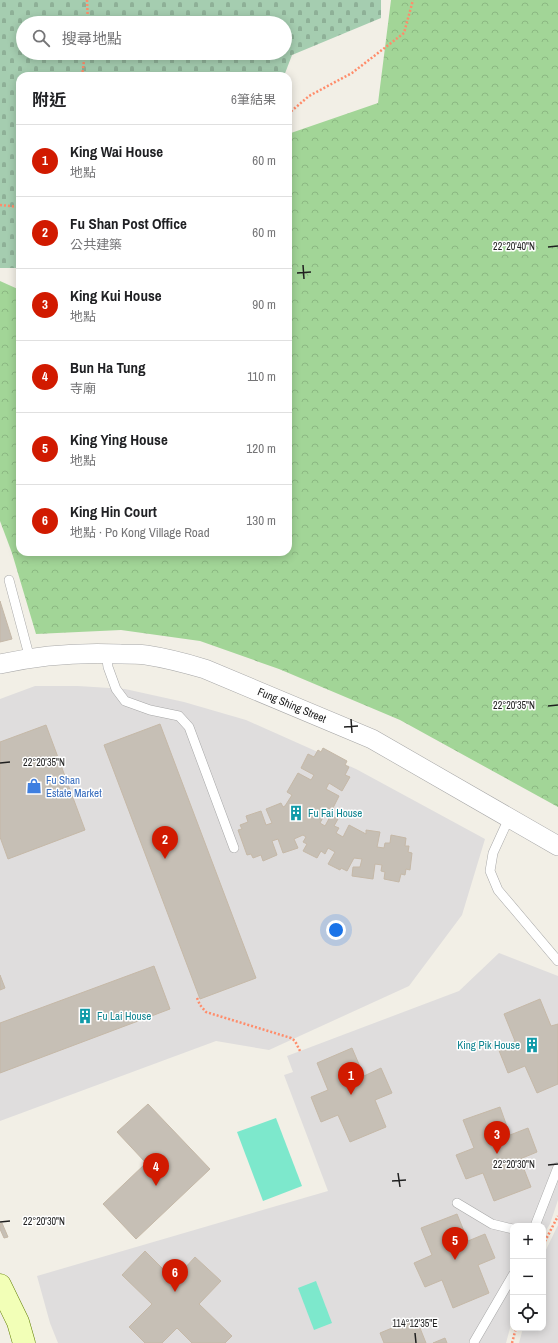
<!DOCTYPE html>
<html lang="zh-TW">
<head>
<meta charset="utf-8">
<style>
  body { margin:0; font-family:"Archivo Narrow","Noto Sans TC",sans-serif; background:#f2f2f2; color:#202124 }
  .controls { position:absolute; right:12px; bottom:12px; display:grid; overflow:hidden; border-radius:8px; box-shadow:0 2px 10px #0003 }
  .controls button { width:36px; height:36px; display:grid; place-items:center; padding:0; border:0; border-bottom:1px solid #e0e0e0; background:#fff; color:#202124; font:20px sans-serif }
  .you { position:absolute; left:336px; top:930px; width:14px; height:14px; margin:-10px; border:3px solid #fff; border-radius:50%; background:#1a73e8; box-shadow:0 0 0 6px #1a73e833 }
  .badge { display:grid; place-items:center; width:26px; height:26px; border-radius:50%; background:#d11a00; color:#fff; font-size:13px; font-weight:700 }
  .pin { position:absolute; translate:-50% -33px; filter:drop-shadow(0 1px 2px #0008) }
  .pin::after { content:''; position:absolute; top:21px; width:14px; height:12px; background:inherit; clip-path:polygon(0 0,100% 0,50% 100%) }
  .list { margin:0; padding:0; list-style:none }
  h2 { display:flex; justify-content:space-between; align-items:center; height:52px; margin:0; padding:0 16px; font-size:17px }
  h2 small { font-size:13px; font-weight:400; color:#757577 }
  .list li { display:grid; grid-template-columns:26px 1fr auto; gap:12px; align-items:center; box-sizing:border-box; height:72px; padding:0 16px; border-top:1px solid #e0e0e0 }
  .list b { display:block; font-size:15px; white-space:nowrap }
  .list p { margin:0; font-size:13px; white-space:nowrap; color:#757577 }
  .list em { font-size:13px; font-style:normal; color:#757577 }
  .icon { flex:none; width:22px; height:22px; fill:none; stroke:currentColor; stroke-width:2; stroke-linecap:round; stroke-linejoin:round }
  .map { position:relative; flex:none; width:558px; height:1343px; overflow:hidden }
  .search { position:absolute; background:#fff; box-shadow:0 2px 10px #0003; left:16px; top:16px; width:276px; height:44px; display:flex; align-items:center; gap:10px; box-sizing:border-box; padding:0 14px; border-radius:22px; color:#757577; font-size:15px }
  .panel { position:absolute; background:#fff; box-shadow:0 2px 10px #0003; left:16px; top:72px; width:276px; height:484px; border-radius:12px }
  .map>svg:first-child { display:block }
  .residential { fill:#dfdddd }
  .forest { fill:url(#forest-crowns) }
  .cemetery { fill:url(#cemetery-stones); fill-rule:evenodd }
  .pitch { fill:#7de8cc }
  .building { fill:#c6bfb5; stroke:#c5b8a7 }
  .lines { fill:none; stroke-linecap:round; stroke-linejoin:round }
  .service-casing { stroke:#a7a7a7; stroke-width:10 }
  .minor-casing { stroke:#a7a7a7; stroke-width:20 }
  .secondary-casing { stroke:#617f00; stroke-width:23 }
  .path { stroke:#ff8c6a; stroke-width:2.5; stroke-dasharray:2 2; stroke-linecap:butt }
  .service { stroke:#fff; stroke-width:9 }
  .minor { stroke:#fff; stroke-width:19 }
  .secondary { stroke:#f2ffb7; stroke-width:22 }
  .ticks { fill:none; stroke:#202020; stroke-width:1.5 }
  .labels { text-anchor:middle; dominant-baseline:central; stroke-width:3; stroke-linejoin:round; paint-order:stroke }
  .street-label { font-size:11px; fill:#202020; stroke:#fff }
  .shop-label { font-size:11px; fill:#366cbe; stroke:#fff; text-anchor:start }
  .culture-label { font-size:11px; fill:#0d838f; stroke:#fff; text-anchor:start }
  .ticks-label { font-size:10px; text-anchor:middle; fill:#202020; stroke:#fff; stroke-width:3; stroke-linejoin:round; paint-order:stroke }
</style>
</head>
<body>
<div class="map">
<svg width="558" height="1343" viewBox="0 0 558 1343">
  <defs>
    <pattern id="forest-crowns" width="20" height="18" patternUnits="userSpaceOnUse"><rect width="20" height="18" fill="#a2d597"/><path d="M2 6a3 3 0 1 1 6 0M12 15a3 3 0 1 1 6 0" fill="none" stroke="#8bb782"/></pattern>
    <pattern id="cemetery-stones" width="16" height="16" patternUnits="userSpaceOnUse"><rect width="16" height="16" fill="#a5cdb0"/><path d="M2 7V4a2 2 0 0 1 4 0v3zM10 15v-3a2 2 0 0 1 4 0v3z" fill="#8eb097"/></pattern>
  </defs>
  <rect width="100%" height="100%" fill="#f2efe6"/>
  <!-- residential -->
  <g class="residential">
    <path d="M35,686H78L125,689L184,702L246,720L356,769L485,839L462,915L409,986L269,1050L216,1041L0,1121V699Z"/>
    <path d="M499,953L558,976V1200L550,1224L543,1235V1226H513V1317L506,1343H58L50,1323L37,1276L328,1191L284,1075L293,1072L287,1056L459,991Z"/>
    <path d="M558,1225V1343H519L523,1328H543V1256Z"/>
  </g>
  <!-- forest -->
  <path class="forest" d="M391,0H558V807L400,720L279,669L200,641L121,630L36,634L12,553L0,521V281L20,290V552H288V134L378,103Z"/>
  <!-- cemetery -->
  <path class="cemetery" d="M0,0H381V18L292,55L284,76H20V268H0ZM23,23H285V53H23Z"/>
  <!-- pitch -->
  <g class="pitch">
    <path d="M276,1118L302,1186L263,1201L237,1132Z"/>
    <path d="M316,1281L332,1323L314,1330L298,1288Z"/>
  </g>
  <!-- building -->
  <g class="building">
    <path d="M0,601L12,639L0,642Z"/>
    <path d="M160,724L256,978L200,999L104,745Z"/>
    <path d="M46,725L85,830L8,859L0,837V742Z"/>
    <path d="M323,748L347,761L345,765L349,767L345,775L350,777L342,791L329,783L326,789L339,796L332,810L328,808L320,823L325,826L331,815L338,819L334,826L339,828L336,833L343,837L349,825L366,834V830L380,832L377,847L384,848L385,843H390L391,835L406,838L405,846H409L408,852L412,853L410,870L406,869L405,875L401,874L399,882L384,879L385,872L381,871L382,865L375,864L373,879L352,876L353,867H360L362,859L354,858L347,871L341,868L340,870L328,864L335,852L328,848L325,854L321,851L317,858L303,851L307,844L303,842L306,837L303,835L294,839L298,848L283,853L278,839L272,841L277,855L263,861L261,855L253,858L251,854L247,855L238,830L242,829L240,825L248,822L246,816L261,811L266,825L272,823L266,809L281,803L283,807L285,806L292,795L287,792L298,773L311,780L314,775L301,768L308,754L314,757L318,750L321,752Z"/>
    <path d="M154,966L170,1009L0,1073V1023Z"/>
    <path d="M0,975L5,988L0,990Z"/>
    <path d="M540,999L551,1026L558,1024V1084L537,1093L525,1066L508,1073L498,1048L515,1041L504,1014Z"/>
    <path d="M352,1048L364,1076L381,1068L392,1093L375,1100L386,1127L350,1142L338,1115L321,1122L311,1097L328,1090L317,1063Z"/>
    <path d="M148,1104L210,1169L136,1239L103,1204L146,1163L117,1132Z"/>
    <path d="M500,1107L510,1135L528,1128L537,1152L520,1159L531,1187L494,1201L483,1173L466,1179L456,1155L474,1148L463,1120Z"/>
    <path d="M457,1214L468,1241L485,1234L495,1258L478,1265L489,1293L453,1308L442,1280L425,1287L414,1263L432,1255L421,1228Z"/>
    <path d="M2,1223L8,1237L4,1238L0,1229V1224Z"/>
    <path d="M145,1251L174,1280L195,1257L221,1281L199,1304L232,1336L225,1343H192L177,1328L162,1343H145L129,1327L152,1304L122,1275Z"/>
    <path d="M416,1318L426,1343H384L380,1333Z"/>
    <path d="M445,1338L447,1343H433Z"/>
  </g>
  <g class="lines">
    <defs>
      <g id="service">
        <path d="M9,580L30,659"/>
        <path d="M106,653L108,667L116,689L125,701L150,710L179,716L189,727L234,848"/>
        <path d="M509,818L493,853L490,871L498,890L558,961"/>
        <path d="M457,1203L492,1224L513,1229"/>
        <path d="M535,1226L558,1167"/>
        <path d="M474,1342L513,1275"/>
      </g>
      <path id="minor" d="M0,664C40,655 81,652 121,654C129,654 138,654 146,655C166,658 185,663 205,669L372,739L558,846"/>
      <path id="secondary" d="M0,1285L18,1322L24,1343"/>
    </defs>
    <!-- service casing -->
    <use href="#service" class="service-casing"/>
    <!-- minor casing -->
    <use href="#minor" class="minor-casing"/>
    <!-- secondary casing -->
    <use href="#secondary" class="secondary-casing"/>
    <!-- path -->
    <g class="path">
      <path d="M87,0L88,23"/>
      <path d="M82,76L85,53"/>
      <path d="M288,114L309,96L352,73L404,33L413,0"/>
      <path d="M0,205L20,207"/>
      <path d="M197,998L200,1005L206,1012L291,1038L295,1041L300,1051"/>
      <path d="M543,1245L558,1216"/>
      <path d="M512,1343L516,1328"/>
    </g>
    <!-- service -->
    <use href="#service" class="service"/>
    <!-- minor -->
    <use href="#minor" class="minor"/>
    <!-- secondary -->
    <use href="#secondary" class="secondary"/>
  </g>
  <!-- ticks -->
  <path class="ticks" d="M548,247L558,246M303,265L304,279M297,273L311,272M548,706L558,705M351,719L352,733M344,727L358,726M0,763L10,762M548,1165L558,1164M398,1173L400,1187M392,1181L406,1180M0,1222L10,1221M415,1333L416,1343"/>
  <!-- icons -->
  <defs>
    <symbol id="shop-bare" viewBox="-9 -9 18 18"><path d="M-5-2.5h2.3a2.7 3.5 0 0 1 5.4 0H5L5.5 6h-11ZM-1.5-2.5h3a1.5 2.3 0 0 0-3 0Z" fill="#3f7fe0" stroke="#fff" stroke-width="2.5" paint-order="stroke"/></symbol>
    <symbol id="building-bare" viewBox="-9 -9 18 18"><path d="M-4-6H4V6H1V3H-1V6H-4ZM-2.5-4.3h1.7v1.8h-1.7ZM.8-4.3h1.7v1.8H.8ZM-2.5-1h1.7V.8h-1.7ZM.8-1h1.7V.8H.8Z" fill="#0f9aa8" stroke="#fff" stroke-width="2.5" paint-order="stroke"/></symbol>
  </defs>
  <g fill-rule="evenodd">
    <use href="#shop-bare" x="23" y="775" width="22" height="22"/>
    <use href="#building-bare" x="285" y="802" width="22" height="22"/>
    <use href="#building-bare" x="74" y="1005" width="22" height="22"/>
    <use href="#building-bare" x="521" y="1034" width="22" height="22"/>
  </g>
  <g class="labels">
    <!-- street labels -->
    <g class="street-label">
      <text transform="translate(292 705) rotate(23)">Fung Shing Street</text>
    </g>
    <!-- shop labels -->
    <g class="shop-label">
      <text x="46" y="780">Fu Shan<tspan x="46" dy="13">Estate Market</tspan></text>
    </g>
    <!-- culture labels -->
    <g class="culture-label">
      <text x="308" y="813">Fu Fai House</text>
      <text x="97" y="1016">Fu Lai House</text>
      <text x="520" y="1045" text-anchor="end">King Pik House</text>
    </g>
  </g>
  <g class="ticks-label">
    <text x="514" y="250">22°20'40"N</text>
    <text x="514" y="709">22°20'35"N</text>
    <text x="44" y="766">22°20'35"N</text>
    <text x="514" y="1168">22°20'30"N</text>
    <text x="44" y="1225">22°20'30"N</text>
    <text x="415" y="1327">114°12'35"E</text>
  </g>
</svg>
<div class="controls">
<button>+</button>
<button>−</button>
<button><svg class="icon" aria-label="locate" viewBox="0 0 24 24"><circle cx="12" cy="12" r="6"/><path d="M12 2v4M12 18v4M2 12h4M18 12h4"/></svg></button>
</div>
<div class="you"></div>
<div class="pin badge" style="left:351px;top:1095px">1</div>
<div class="pin badge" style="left:165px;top:859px">2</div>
<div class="pin badge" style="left:497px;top:1154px">3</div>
<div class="pin badge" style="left:156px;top:1186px">4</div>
<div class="pin badge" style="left:455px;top:1260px">5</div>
<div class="pin badge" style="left:175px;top:1292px">6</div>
<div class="search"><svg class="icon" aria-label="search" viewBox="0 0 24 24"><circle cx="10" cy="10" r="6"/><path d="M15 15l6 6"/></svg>搜尋地點</div>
<section class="panel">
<h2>附近<small>6筆結果</small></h2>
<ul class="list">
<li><span class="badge">1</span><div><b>King Wai House</b><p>地點</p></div><em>60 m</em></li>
<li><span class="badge">2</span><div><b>Fu Shan Post Office</b><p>公共建築</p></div><em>60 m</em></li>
<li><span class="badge">3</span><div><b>King Kui House</b><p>地點</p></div><em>90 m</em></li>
<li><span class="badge">4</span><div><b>Bun Ha Tung</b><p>寺廟</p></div><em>110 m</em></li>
<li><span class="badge">5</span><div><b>King Ying House</b><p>地點</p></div><em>120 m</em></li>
<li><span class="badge">6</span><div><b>King Hin Court</b><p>地點 · Po Kong Village Road</p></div><em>130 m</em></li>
</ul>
</section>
</div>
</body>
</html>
